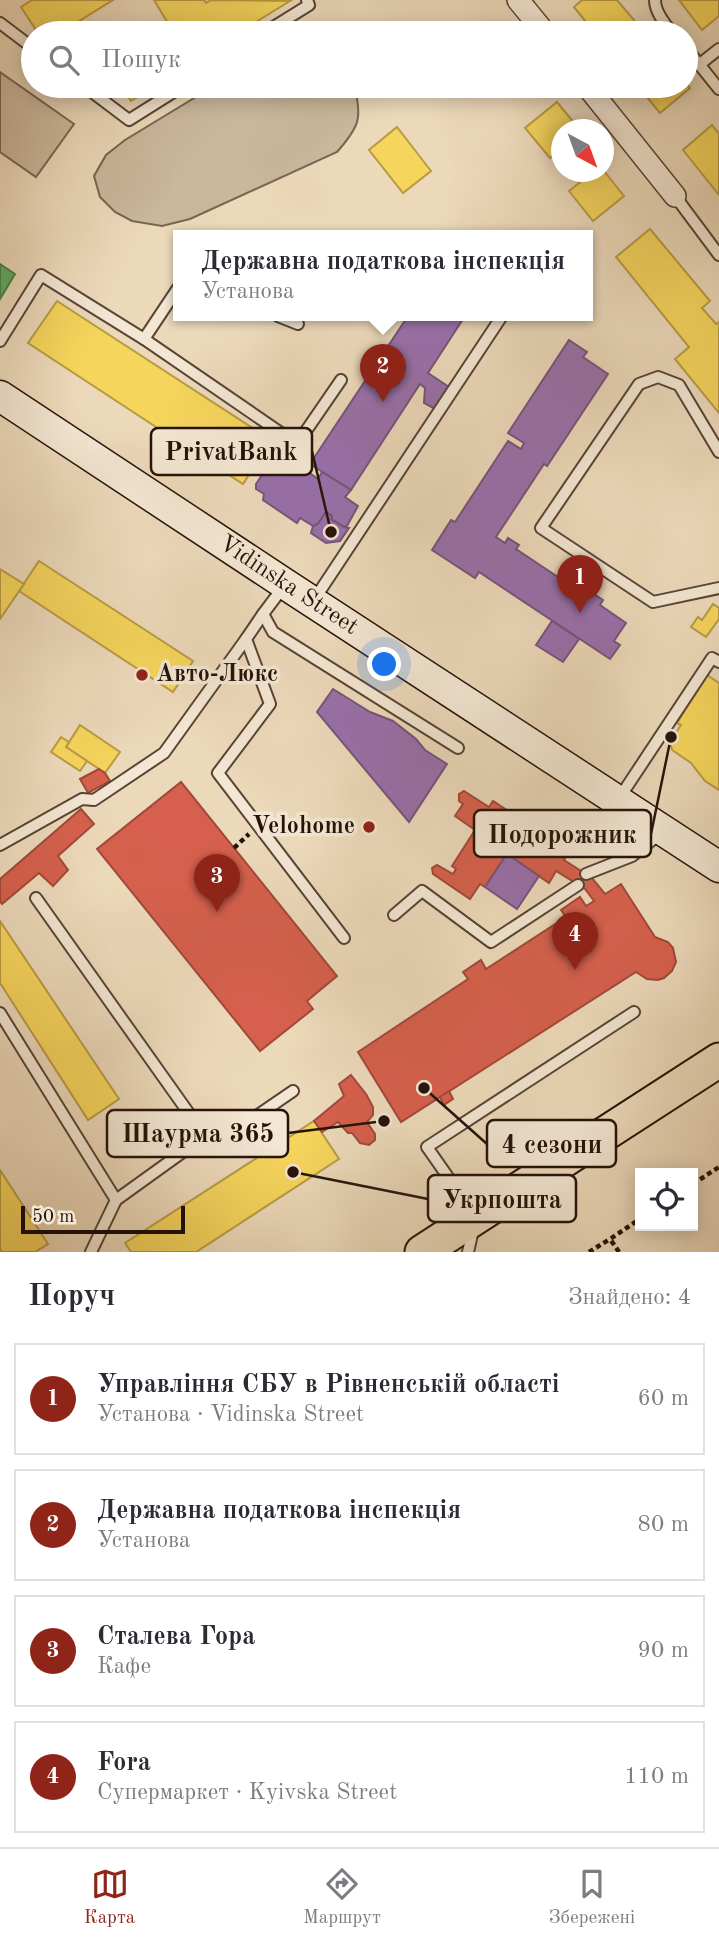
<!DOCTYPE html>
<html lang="uk">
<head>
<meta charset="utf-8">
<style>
  body { margin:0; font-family:"Old Standard TT",serif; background:#f2f2f3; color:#2b2b33 }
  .controls { position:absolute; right:21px; bottom:21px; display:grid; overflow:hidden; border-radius:0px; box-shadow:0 4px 18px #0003 }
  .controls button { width:63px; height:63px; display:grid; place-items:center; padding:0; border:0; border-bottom:2px solid #e1e1e2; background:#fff; color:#2b2b33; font:35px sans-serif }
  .compass { position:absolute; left:551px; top:119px; width:63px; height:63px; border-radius:50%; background:#fff; box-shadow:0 4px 18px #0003; rotate:139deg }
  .scale { position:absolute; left:21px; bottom:18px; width:164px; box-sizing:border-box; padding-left:7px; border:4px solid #25130a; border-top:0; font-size:19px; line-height:24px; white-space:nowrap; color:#25130a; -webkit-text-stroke:5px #f3e6d2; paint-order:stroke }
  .you { position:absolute; left:385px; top:665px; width:24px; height:24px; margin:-18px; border:5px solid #fff; border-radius:50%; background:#1a73e8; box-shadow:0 0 0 10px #1a73e833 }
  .badge { display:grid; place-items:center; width:46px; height:46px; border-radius:50%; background:#8f2418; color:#fff; font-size:23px; font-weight:700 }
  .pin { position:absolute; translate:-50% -58px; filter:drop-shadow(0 2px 4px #0008) }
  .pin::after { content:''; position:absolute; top:37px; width:24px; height:21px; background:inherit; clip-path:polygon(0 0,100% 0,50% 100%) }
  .popup { position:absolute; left:173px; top:230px; width:420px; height:91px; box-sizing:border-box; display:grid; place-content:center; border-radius:0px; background:#fff; filter:drop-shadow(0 2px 5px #0005); font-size:23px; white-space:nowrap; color:#7c7c81 }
  .popup b { font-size:26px; color:#2b2b33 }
  .popup::after { content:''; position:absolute; left:50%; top:100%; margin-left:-14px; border:14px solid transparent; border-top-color:#fff }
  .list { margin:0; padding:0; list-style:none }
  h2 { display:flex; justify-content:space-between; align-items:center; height:91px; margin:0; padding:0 28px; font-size:30px }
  h2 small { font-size:23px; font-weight:400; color:#7c7c81 }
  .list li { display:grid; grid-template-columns:46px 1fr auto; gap:21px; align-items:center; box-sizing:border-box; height:112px; margin:0 14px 14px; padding:0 14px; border:2px solid #e1e1e2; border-radius:0px }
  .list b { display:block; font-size:26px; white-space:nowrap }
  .list p { margin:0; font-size:23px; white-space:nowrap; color:#7c7c81 }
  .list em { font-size:23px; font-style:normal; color:#7c7c81 }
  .icon { flex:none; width:38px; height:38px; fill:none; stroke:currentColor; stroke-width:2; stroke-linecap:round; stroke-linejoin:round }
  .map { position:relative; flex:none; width:719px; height:1252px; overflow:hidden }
  .search { position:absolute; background:#fff; box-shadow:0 4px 18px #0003; left:21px; right:21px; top:21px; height:77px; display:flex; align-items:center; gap:18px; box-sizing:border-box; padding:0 24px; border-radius:38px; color:#7c7c81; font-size:26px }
  .sheet { height:595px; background:#fff }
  nav { display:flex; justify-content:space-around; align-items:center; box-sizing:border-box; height:98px; border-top:2px solid #e1e1e2; background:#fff; font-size:19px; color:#7c7c81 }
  nav a { display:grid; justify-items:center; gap:4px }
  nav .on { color:#8f2418 }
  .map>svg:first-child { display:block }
  .green { fill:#cab79c; stroke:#786553; stroke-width:2 }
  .homes { fill:#f6d55c; stroke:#b79b43; stroke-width:2 }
  .shops { fill:#d6604d; stroke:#a14939; stroke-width:2 }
  .offices { fill:#9970ab; stroke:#76547b; stroke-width:2 }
  .public { fill:#5aae61; stroke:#4a8047; stroke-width:2 }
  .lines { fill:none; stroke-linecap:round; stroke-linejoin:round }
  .lane-casing { stroke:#574436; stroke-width:14 }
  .street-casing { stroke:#574436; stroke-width:24 }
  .secondary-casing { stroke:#25130a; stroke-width:33 }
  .primary-casing { stroke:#25130a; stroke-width:37 }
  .path { stroke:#25130a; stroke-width:4.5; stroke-dasharray:5 3.5; stroke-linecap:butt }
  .lane { stroke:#f3e6d2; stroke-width:10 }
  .street { stroke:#f3e6d2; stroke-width:21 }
  .secondary { stroke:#f3e6d2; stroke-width:30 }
  .primary { stroke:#ecd9ba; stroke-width:33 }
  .poi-dot { fill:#8f2418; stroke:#f3e6d2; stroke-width:2.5 }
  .labels { text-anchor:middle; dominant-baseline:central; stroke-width:7; stroke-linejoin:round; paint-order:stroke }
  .street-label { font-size:24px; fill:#25130a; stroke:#f3e6d2 }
  .poi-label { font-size:24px; font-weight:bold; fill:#25130a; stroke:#f3e6d2; text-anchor:start }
  .leader { fill:none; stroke:#25130a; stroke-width:2.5 }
  .callout-dot { fill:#25130a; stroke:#f3e6d2; stroke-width:2.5 }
  .callout { fill:#f3e6d2; stroke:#25130a; stroke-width:2.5 }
  .callout-label { font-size:26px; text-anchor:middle; font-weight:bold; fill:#25130a }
</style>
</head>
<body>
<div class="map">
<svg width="719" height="1252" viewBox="0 0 719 1252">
  <rect width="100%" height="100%" fill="#ecd9ba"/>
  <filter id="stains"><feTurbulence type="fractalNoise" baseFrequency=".00286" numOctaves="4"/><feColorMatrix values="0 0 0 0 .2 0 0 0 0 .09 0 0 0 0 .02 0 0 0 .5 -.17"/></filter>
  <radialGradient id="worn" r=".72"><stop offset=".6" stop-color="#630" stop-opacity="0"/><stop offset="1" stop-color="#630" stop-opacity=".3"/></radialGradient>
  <!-- green -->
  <g class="green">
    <path d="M0,72L74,124L36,177L0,152Z"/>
    <path d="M214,86H354C363,118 359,127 337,152L190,219L162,226L132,221L115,212L100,197L94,176L106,155L125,140Z"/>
  </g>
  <!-- homes -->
  <g class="homes">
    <path d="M32,0H113L60,33H38L21,7Z"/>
    <path d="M154,0H204L206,3L211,0L290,1L238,33H156L169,25Z"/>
    <path d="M582,0H617L645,33H595L574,7Z"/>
    <path d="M679,0H719V16L702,30Z"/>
    <path d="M686,83L690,88L660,113L638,86H686Z"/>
    <path d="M121,86H155L131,101Z"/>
    <path d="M557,102L580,130H562V148L550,158L525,128Z"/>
    <path d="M712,125L719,134V195L683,150Z"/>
    <path d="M397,127L431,171L403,193L369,150Z"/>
    <path d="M604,171L624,196L593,221L569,191L593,172Z"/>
    <path d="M650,229L710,301L702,308L716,324L719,322V413L675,359L689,347L616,257Z"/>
    <path d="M57,301L271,440L243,484L28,343Z"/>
    <path d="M39,561L193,661L173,692L19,591Z"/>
    <path d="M0,569L24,584L0,619Z"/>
    <path d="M713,604L719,608V619L706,637L691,627L698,617L702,620Z"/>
    <path d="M707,675L719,683V790L705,781L691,763L672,750L670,742L681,725L677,723Z"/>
    <path d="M80,725L120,752L105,773L66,747Z"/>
    <path d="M61,737L69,742L66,747L87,761L80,771L51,752Z"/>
    <path d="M0,921L119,1099L88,1120L0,983Z"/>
    <path d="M314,1121L339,1159L196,1252H131L125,1243Z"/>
    <path d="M0,1170L48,1244L35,1252H2L0,1249Z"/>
  </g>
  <!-- shops -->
  <g class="shops">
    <path d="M99,769L105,773L110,781L88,793L80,779Z"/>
    <path d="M181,782L337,976L307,1001L313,1009L260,1051L97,849Z"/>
    <path d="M464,791L489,807L493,801L559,844L564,838L571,839L573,845L564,860L592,878L605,894L621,884L655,937L668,942L673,948L676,962L672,971L664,978L658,980L647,979L636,972L401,1122L358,1052L468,979L463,972L481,960L486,969L566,917L561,910L580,897L586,906L594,901L585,889L556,871L549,883L507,854L485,887L480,884L470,899L433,874L432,868L437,865L453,874L456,869L452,866L475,830L455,816L463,804L459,801V794Z"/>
    <path d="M81,809L94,824L58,856L68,870L53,886L39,873L2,904L0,901V879Z"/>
    <path d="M351,1075L366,1094L373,1107V1115L367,1122L375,1134V1140L369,1145L360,1143L352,1133H348L338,1122L322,1132L314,1121L344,1096L339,1084Z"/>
    <path d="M449,1091L453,1099L444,1105L440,1097Z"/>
  </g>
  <!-- offices -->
  <g class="offices">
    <path d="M408,316H465L428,373L449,387L435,409L424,403L425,388L420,384L351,490L310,464Z"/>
    <path d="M569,340L587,352L583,357L608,374L547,466L544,464L496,537L505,543L508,538L519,545L516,549L576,589L579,584L603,600L600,605L626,623L614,641L620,645L610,659L479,572L475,578L432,550L451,520L455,522L508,441L521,449L524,443L508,433Z"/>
    <path d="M268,445L288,457L291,453L303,461L301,464L309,469L307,471L318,479L322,472L351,490L345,497L358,506L347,526L344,527L331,519L332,516L326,512L318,524L313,526L300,518L297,523L263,500L264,494L256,489V484L262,475L254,471V466Z"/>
    <path d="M326,512L332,516L331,519L344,527L349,528L340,541L326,543L311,533L313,526L318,524Z"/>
    <path d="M552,621L579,639L563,662L536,645Z"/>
    <path d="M333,689L370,712L393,721L416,739L425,750L447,764L409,822L317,712Z"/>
    <path d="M507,854L539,876L517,909L485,887Z"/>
  </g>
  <!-- public -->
  <path class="public" d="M0,264L15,274L0,299Z"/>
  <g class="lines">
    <defs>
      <g id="lane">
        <path d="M655,0C655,12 665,24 672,33"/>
        <path d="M0,23L33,48"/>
        <path d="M264,33L309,5L307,0"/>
        <path d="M686,48L719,89"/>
        <path d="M700,64L719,49"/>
        <path d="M84,86L129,120L183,86"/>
        <path d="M675,196L719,255"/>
        <path d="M278,316L298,324"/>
        <path d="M144,339L297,444L341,380"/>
        <path d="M0,341L41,275L144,339L178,288"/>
        <path d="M719,452L679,385L658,377L639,384L541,528L653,602L719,588"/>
        <path d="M284,586L263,614L246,639L270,704L218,773L344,938"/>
        <path d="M314,600L502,316"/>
        <path d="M263,614L273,632L458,748"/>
        <path d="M618,800L712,658L719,662"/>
        <path d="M0,845L82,799L94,800L164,753L246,639"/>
        <path d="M586,874L632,856L662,832"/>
        <path d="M36,898L205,1136L116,1200L91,1252"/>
        <path d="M394,915L422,891L491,942L578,885"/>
        <path d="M0,1013L116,1200"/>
        <path d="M205,1136L229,1135L293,1091"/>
        <path d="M468,1252L476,1217L427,1147L634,1012"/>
      </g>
      <g id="street">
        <path d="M518,0L545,33"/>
        <path d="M587,86L675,196"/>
      </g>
      <g id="secondary">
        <path id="s1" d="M0,396L285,584L719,867"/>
      </g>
      <path id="primary" d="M422,1252L719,1060"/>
    </defs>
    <!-- lane casing -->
    <use href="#lane" class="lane-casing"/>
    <!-- street casing -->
    <use href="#street" class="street-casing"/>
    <!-- secondary casing -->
    <use href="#secondary" class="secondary-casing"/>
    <!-- primary casing -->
    <use href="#primary" class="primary-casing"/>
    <!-- path -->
    <g class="path">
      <path d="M234,848L249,834"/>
      <path d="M693,1184L719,1167"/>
      <path d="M589,1252L610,1239"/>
      <path d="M619,1252L610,1239L640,1219"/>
    </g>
    <!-- lane -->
    <use href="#lane" class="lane"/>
    <!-- street -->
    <use href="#street" class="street"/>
    <!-- secondary -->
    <use href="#secondary" class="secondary"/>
    <!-- primary -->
    <use href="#primary" class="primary"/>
  </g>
  <!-- markers -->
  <g class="poi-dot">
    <circle cx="142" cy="675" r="7"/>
    <circle cx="369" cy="827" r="7"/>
  </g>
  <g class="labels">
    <!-- street labels -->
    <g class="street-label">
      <text stroke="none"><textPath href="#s1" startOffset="345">Vidinska Street</textPath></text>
    </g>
    <!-- poi labels -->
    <g class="poi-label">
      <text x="156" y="675">Авто-Люкс</text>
      <text x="355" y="827" text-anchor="end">Velohome</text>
    </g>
  </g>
  <!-- callouts -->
  <path class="leader" d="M331 532L312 451M671 737L651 834M384 1121L288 1133M424 1088L487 1144M293 1172L428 1199"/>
  <g class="callout-dot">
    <circle cx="331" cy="532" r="7"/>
    <circle cx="671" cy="737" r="7"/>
    <circle cx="384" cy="1121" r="7"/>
    <circle cx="424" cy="1088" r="7"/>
    <circle cx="293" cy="1172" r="7"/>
  </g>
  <g class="callout">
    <rect x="151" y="428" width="161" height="47" rx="7"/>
    <rect x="474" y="810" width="177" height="47" rx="7"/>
    <rect x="107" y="1110" width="181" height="47" rx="7"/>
    <rect x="487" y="1120" width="129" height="47" rx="7"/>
    <rect x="428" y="1175" width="148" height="47" rx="7"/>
  </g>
  <g class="callout-label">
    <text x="231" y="460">PrivatBank</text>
    <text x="562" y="843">Подорожник</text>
    <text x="198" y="1142">Шаурма 365</text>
    <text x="552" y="1153">4 сезони</text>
    <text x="502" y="1208">Укрпошта</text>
  </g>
  <rect width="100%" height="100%" filter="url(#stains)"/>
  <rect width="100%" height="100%" fill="url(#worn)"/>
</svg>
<div class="controls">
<button><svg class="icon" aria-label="locate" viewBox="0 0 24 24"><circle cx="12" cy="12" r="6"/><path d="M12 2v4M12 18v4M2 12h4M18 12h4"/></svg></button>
</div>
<svg class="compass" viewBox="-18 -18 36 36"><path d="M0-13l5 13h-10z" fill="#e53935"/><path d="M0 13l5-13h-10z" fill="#7c7c81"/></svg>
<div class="scale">50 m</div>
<div class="you"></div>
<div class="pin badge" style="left:580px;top:613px">1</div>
<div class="pin badge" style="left:383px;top:402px">2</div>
<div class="popup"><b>Державна податкова інспекція</b>Установа</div>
<div class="pin badge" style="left:217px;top:912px">3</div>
<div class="pin badge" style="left:575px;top:970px">4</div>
<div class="search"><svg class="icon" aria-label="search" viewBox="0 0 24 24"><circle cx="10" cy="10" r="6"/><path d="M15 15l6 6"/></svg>Пошук</div>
</div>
<section class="sheet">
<h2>Поруч<small>Знайдено: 4</small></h2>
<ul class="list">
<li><span class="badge">1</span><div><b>Управління СБУ в Рівненській області</b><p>Установа · Vidinska Street</p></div><em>60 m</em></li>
<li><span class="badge">2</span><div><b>Державна податкова інспекція</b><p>Установа</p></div><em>80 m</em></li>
<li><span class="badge">3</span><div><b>Сталева Гора</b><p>Кафе</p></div><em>90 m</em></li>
<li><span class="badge">4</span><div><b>Fora</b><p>Супермаркет · Kyivska Street</p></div><em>110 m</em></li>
</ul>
</section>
<nav>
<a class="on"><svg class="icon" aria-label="map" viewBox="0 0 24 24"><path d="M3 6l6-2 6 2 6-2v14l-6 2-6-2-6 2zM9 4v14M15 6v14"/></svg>Карта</a>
<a><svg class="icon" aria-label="directions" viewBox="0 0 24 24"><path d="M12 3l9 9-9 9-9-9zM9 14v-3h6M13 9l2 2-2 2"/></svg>Маршрут</a>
<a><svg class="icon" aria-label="saved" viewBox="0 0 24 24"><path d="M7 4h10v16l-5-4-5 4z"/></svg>Збережені</a>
</nav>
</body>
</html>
